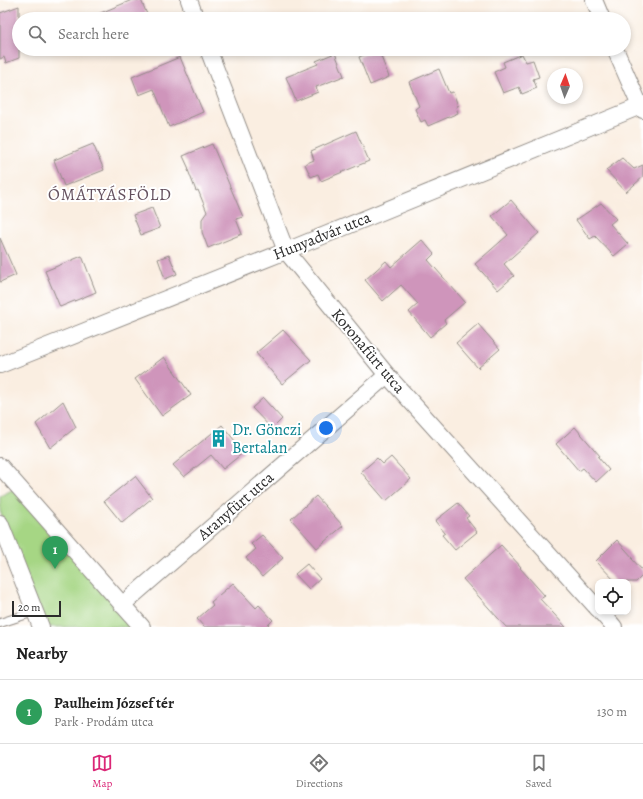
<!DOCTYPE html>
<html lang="en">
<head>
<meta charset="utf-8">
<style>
  body { margin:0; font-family:Alegreya,serif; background:#f2f2f2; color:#222 }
  .controls { position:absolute; right:12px; bottom:12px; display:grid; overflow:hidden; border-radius:8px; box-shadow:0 2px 6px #0003 }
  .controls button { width:36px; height:36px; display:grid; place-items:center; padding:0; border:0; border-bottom:1px solid #e0e0e0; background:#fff; color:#222; font:20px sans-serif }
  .compass { position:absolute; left:547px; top:68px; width:36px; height:36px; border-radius:50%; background:#fff; box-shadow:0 2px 6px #0003; rotate:2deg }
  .scale { position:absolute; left:12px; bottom:10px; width:49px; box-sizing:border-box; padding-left:4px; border:2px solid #2b2b2b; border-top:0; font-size:11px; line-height:14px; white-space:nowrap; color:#2b2b2b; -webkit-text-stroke:3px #fff; paint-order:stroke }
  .you { position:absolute; left:326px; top:428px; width:14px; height:14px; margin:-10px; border:3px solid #fff; border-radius:50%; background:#1a73e8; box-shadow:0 0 0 6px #1a73e833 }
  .badge { display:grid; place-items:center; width:26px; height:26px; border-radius:50%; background:#db2777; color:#fff; font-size:13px; font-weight:700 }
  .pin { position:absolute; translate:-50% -33px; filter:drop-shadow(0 1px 2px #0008) }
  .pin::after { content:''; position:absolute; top:21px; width:14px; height:12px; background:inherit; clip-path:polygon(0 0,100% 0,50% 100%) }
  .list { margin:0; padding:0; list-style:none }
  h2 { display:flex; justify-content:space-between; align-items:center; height:52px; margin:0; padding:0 16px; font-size:17px }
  h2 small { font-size:13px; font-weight:400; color:#767676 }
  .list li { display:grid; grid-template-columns:26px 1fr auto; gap:12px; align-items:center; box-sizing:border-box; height:64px; padding:0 16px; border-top:1px solid #e0e0e0 }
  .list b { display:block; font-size:15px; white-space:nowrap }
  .list p { margin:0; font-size:13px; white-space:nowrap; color:#767676 }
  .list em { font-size:13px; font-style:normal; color:#767676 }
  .icon { flex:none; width:22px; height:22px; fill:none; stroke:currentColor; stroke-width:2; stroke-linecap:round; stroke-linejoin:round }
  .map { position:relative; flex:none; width:643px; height:627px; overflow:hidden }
  .search { position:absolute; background:#fff; box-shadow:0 2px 6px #0003; left:12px; right:12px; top:12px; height:44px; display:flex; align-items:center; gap:10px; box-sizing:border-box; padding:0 14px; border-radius:22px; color:#767676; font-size:15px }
  .sheet { height:116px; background:#fff }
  nav { display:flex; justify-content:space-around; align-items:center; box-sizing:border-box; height:56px; border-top:1px solid #e0e0e0; background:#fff; font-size:11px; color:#767676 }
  nav a { display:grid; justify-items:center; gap:2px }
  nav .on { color:#db2777 }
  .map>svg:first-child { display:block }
  .green { fill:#a6d684; stroke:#688058 }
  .building { fill:#cf95bb }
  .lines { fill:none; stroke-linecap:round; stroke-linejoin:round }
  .service-casing { stroke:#928c86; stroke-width:10 }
  .minor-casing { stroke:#928c86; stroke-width:18 }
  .service { stroke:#fff; stroke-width:8 }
  .minor { stroke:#fff; stroke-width:16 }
  .labels { text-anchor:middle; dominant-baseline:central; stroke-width:4; stroke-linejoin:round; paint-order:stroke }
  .street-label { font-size:16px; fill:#2b2b2b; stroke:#fff }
  .culture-label { font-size:16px; fill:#0d838f; stroke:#fff; text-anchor:start }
  .neighbourhood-label { font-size:17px; letter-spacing:1px; fill:#64505d; stroke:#fff }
</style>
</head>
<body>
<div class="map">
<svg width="643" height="627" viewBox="0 0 643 627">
  <rect width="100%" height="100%" fill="#fff"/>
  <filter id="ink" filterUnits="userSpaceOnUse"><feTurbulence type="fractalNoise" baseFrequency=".025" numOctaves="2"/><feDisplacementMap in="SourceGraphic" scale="8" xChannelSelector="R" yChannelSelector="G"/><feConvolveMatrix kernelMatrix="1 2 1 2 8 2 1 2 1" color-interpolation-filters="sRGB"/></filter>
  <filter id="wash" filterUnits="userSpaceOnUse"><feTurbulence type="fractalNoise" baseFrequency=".012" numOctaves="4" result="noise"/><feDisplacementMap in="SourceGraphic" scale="16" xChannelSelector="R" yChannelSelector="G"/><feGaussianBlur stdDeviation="0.9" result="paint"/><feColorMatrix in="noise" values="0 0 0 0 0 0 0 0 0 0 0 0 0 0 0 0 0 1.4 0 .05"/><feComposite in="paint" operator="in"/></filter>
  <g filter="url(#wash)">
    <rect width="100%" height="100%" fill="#faeee1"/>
    <!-- green -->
    <path class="green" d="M14,489L141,627H44L0,511V496Z"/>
    <g id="blocks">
      <!-- building -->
      <g class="building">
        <path d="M132,0H141L149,19H86Z"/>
        <path d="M19,6V58L6,63L4,57L0,59V13Z"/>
        <path d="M378,49L389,77L370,85L359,57Z"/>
        <path d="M335,53L344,76L316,87L318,92L296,101L286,77L318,64L316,61Z"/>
        <path d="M522,54L526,62L533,60L539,77L533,79L537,88L522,94L519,87L503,93L494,72L505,67L503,62Z"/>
        <path d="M180,57L203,112L169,127L154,89L139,95L132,77Z"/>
        <path d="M439,69L449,93L453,92L458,106L456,107L458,113L428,126L425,120L421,122L415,109L419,106L409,82Z"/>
        <path d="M356,131L369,161L321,181L318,174L311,177L305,164L314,160L311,151Z"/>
        <path d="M93,144L104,170L64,186L54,160Z"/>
        <path d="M212,144L243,217L236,219L242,234L208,248L202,232V219L207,212L198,190L196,191L188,170L189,169L183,156Z"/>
        <path d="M622,158L634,169L643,165V177L626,192L606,170Z"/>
        <path d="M511,200L539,233L504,264L514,276L498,290L475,264L508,235L492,216Z"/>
        <path d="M601,203L616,219L610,224L628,244L614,256L595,236L590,239L576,220Z"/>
        <path d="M152,208L160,228L141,235L133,215Z"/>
        <path d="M0,238L16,275L0,282Z"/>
        <path d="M422,240L434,254L428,260L465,302L444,320L446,323L430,337L409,312L418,304L401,285L383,301L365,280L386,261L391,267Z"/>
        <path d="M169,255L177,274L165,279L158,259Z"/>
        <path d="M82,256L96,292L60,307L45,271Z"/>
        <path d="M478,324L500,349L478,368L456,343Z"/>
        <path d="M283,330L311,360L282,384L256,353Z"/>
        <path d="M164,357L191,395L162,416L135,379Z"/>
        <path d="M263,398L282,419L272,429L252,408Z"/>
        <path d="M63,401L76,427L50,448L36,424Z"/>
        <path d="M222,425L244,452L223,469L211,455L184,477L173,465Z"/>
        <path d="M575,427L600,456L598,457L609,470L596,482L583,468L579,471L556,444Z"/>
        <path d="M391,457L411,479L386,501L361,472L377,458L383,464Z"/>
        <path d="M135,476L152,498L122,523L104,501Z"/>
        <path d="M316,496L343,526L317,548L291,519Z"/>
        <path d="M458,503L469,516L466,518L477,532L455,550L442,535L445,533L435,521Z"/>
        <path d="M262,535L283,558L262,577L246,558L256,549L251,544Z"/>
        <path d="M617,540L633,558L632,559L643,571V575L636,582H616L596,561Z"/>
        <path d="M501,545L521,567L520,568L545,596L540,599L566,627H506L463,579Z"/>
        <path d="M307,564L320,579L309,589L295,574Z"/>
        <path d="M233,583L256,608L259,605L273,620L266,627H204L197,619L213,605L211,602Z"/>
      </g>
    </g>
  </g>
  <g filter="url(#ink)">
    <use href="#blocks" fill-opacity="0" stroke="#928c86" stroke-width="1"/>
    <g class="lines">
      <defs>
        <path id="service" d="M0,623L34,612"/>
        <g id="minor">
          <path d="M189,0L196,19"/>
          <path d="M594,0L602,19"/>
          <path d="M208,49L286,251L387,375L598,609"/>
          <path d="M615,49L640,106L643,110"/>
          <path d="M0,365L286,251L643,105"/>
          <path d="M0,466L142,627"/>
          <path d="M0,523L41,627"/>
          <path d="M122,605L387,375"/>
          <path d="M601,612L614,627"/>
        </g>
      </defs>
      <!-- service casing -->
      <use href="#service" class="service-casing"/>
      <!-- minor casing -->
      <use href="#minor" class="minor-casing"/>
      <!-- service -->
      <use href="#service" class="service"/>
      <!-- minor -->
      <use href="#minor" class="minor"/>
    </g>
  </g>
  <!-- icons -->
  <defs>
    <symbol id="building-bare" viewBox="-9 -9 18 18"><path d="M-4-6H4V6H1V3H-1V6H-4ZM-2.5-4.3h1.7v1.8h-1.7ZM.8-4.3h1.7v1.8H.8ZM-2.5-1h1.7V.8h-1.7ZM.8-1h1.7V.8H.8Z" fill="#0f9aa8" stroke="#fff" stroke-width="2.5" paint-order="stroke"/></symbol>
  </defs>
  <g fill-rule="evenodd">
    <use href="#building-bare" x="206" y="426" width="25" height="25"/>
  </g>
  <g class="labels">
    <!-- street labels -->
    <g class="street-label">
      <text transform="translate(322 236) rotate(-22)">Hunyadvár utca</text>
      <text transform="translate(368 351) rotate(50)">Koronafürt utca</text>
      <text transform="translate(236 506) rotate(-41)">Aranyfürt utca</text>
    </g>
    <!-- culture labels -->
    <g class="culture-label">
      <text x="232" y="430">Dr. Gönczi<tspan x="232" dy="18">Bertalan</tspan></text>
    </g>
    <!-- neighbourhood labels -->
    <g class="neighbourhood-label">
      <text x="110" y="194">ÓMÁTYÁSFÖLD</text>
    </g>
  </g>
</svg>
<div class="controls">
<button><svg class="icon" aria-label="locate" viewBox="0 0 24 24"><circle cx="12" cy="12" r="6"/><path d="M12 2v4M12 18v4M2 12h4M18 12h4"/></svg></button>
</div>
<svg class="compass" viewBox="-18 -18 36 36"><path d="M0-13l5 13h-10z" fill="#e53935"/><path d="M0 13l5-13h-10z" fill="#767676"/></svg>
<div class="scale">20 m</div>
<div class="you"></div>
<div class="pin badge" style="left:55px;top:569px;background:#2e9e5b">1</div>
<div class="search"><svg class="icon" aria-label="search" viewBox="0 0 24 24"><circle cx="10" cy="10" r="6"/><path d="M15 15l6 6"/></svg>Search here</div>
</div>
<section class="sheet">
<h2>Nearby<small></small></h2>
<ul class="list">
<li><span class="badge" style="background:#2e9e5b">1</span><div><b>Paulheim József tér</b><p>Park · Prodám utca</p></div><em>130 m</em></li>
</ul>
</section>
<nav>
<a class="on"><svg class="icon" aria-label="map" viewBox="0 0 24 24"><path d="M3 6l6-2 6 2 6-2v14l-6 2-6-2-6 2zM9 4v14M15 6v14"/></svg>Map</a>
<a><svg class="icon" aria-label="directions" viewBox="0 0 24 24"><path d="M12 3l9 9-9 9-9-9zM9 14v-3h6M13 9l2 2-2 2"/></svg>Directions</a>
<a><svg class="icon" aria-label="saved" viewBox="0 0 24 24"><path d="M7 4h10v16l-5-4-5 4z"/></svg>Saved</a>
</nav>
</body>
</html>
